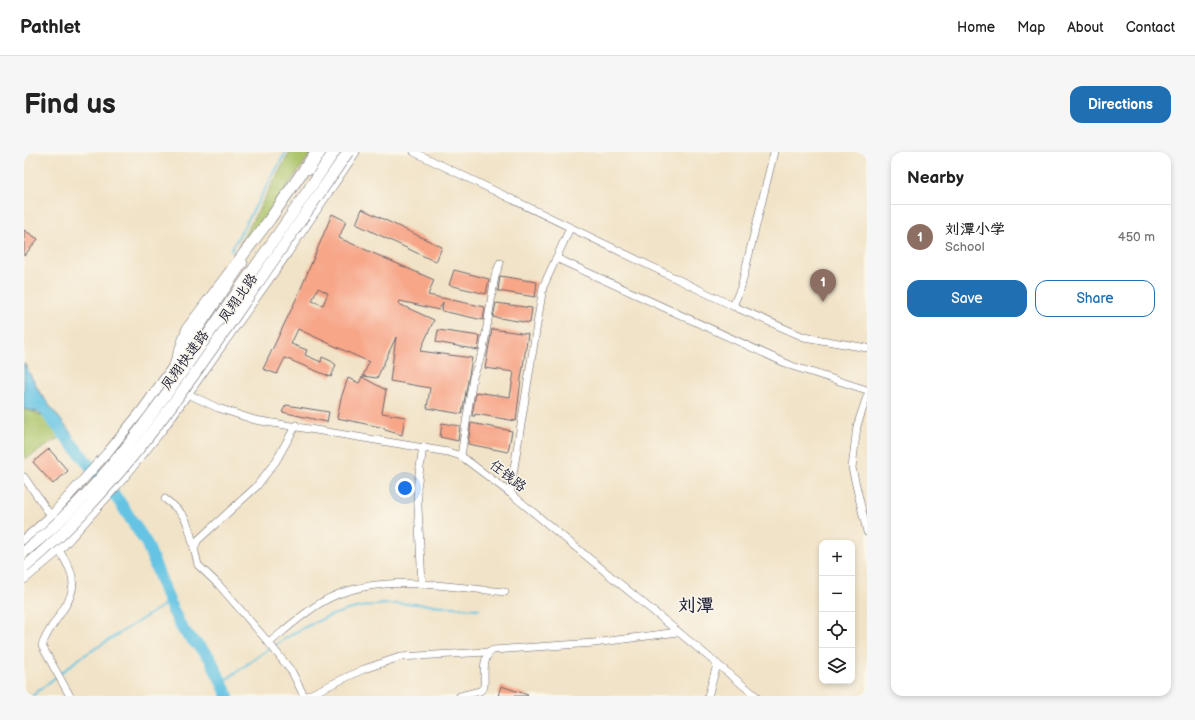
<!DOCTYPE html>
<html lang="en">
<head>
<meta charset="utf-8">
<style>
  body { margin:0; font-family:"Balsamiq Sans","LXGW WenKai TC",sans-serif; background:#f6f6f6; color:#222 }
  .controls { position:absolute; right:12px; bottom:12px; display:grid; overflow:hidden; border-radius:8px; box-shadow:0 2px 6px #0003 }
  .controls button { width:36px; height:36px; display:grid; place-items:center; padding:0; border:0; border-bottom:1px solid #e0e0e0; background:#fff; color:#222; font:20px sans-serif }
  .you { position:absolute; left:381px; top:336px; width:14px; height:14px; margin:-10px; border:3px solid #fff; border-radius:50%; background:#1a73e8; box-shadow:0 0 0 6px #1a73e833 }
  .badge { display:grid; place-items:center; width:26px; height:26px; border-radius:50%; background:#1f6fb2; color:#fff; font-size:13px; font-weight:700 }
  .pin { position:absolute; translate:-50% -33px; filter:drop-shadow(0 1px 2px #0008) }
  .pin::after { content:''; position:absolute; top:21px; width:14px; height:12px; background:inherit; clip-path:polygon(0 0,100% 0,50% 100%) }
  .list { margin:0; padding:0; list-style:none }
  h2 { display:flex; justify-content:space-between; align-items:center; height:52px; margin:0; padding:0 16px; font-size:17px }
  h2 small { font-size:13px; font-weight:400; color:#767676 }
  .list li { display:grid; grid-template-columns:26px 1fr auto; gap:12px; align-items:center; box-sizing:border-box; height:64px; padding:0 16px; border-top:1px solid #e0e0e0 }
  .list b { display:block; font-size:15px; white-space:nowrap }
  .list p { margin:0; font-size:13px; white-space:nowrap; color:#767676 }
  .list em { font-size:13px; font-style:normal; color:#767676 }
  .actions { display:flex; gap:8px; padding:12px 16px }
  .actions a { flex:1; padding:9px 0; border:1px solid #1f6fb2; border-radius:12px; text-align:center; font-size:14px; color:#1f6fb2 }
  .actions .main { background:#1f6fb2; color:#fff }
  .icon { flex:none; width:22px; height:22px; fill:none; stroke:currentColor; stroke-width:2; stroke-linecap:round; stroke-linejoin:round }
  .map { position:relative; flex:none; width:843px; height:544px; overflow:hidden; border-radius:12px }
  header { display:flex; align-items:center; gap:24px; box-sizing:border-box; height:56px; padding:0 20px; background:#fff; border-bottom:1px solid #e0e0e0 }
  header strong { font-size:19px }
  nav { display:flex; gap:22px; margin-inline-start:auto; font-size:14px }
  .intro { display:flex; align-items:center; justify-content:space-between; box-sizing:border-box; height:96px; padding:0 24px }
  h1 { margin:0; font-size:28px }
  .button { padding:10px 18px; border-radius:12px; background:#1f6fb2; color:#fff; font-size:14px; font-weight:700 }
  main { display:flex; gap:24px; padding:0 24px }
  aside { flex:1; background:#fff; border-radius:12px; box-shadow:0 2px 6px #0003 }
  .map>svg:first-child { display:block }
  .green { fill:#acc56b; stroke:#677453 }
  .water { fill:#65c4e3; stroke:#44738f }
  .lines { fill:none; stroke-linecap:round; stroke-linejoin:round }
  .stream { stroke:#65c4e3; stroke-width:2 }
  .river { stroke:#65c4e3; stroke-width:12 }
  .building { fill:#f7a688; fill-rule:evenodd }
  .minor-casing { stroke:#6a666c; stroke-width:8 }
  .major-casing { stroke:#6a666c; stroke-width:10 }
  .highway-casing { stroke:#6a666c; stroke-width:12 }
  .minor { stroke:#fff; stroke-width:7 }
  .major { stroke:#fff; stroke-width:9 }
  .highway { stroke:#fff; stroke-width:11 }
  .highway-bridge-casing { stroke:#6a666c; stroke-width:12; stroke-linecap:butt }
  .highway-bridge { stroke:#fff; stroke-width:11 }
  .labels { text-anchor:middle; dominant-baseline:central; stroke-width:3; stroke-linejoin:round; paint-order:stroke }
  .street-label { font-size:14px; fill:#22223b; stroke:#fbf7ec }
  .district-label { font-size:18px; font-weight:bold; fill:#22223b; stroke:#fbf7ec }
</style>
</head>
<body>
<header>
<strong>Pathlet</strong>
<nav><a>Home</a><a>Map</a><a>About</a><a>Contact</a></nav>
</header>
<div class="intro"><h1>Find us</h1><a class="button">Directions</a></div>
<main>
<div class="map">
<svg width="843" height="544" viewBox="0 0 843 544">
  <rect width="100%" height="100%" fill="#fbf7ec"/>
  <filter id="ink" filterUnits="userSpaceOnUse"><feTurbulence type="fractalNoise" baseFrequency=".025" numOctaves="2"/><feDisplacementMap in="SourceGraphic" scale="8" xChannelSelector="R" yChannelSelector="G"/><feConvolveMatrix kernelMatrix="1 2 1 2 8 2 1 2 1" color-interpolation-filters="sRGB"/></filter>
  <filter id="wash" filterUnits="userSpaceOnUse"><feTurbulence type="fractalNoise" baseFrequency=".012" numOctaves="4" result="noise"/><feDisplacementMap in="SourceGraphic" scale="16" xChannelSelector="R" yChannelSelector="G"/><feGaussianBlur stdDeviation="0.9" result="paint"/><feColorMatrix in="noise" values="0 0 0 0 0 0 0 0 0 0 0 0 0 0 0 0 0 1.4 0 .05"/><feComposite in="paint" operator="in"/></filter>
  <g filter="url(#wash)">
    <rect width="100%" height="100%" fill="#f1e3c7"/>
    <!-- green -->
    <g class="green">
      <path d="M266,0H288L242,64L214,95Z"/>
      <path d="M0,257C19,261 26,270 37,285L2,307L0,304Z"/>
    </g>
    <!-- water -->
    <path class="water" d="M0,211L16,241L49,284L28,272L14,260L0,257Z"/>
    <g class="lines">
      <!-- stream -->
      <g class="stream">
        <path d="M207,98L262,0"/>
        <path d="M36,522L53,508L145,450"/>
        <path d="M199,530C242,498 289,462 343,454C380,448 420,455 456,457"/>
        <path d="M8,544L33,524"/>
      </g>
      <!-- river -->
      <path class="river" d="M24,263L95,349L123,392L149,459L159,478L186,506L204,544"/>
    </g>
    <g id="blocks">
      <!-- building -->
      <g class="building">
        <path d="M338,57L418,95L412,110L332,72Z"/>
        <path d="M308,62L322,69L315,86L410,128L404,143L461,155L459,168L418,159L419,150L415,158L376,149L375,152L410,168L396,199L448,206L438,262L403,256L406,236L366,229L372,185L353,226L339,224L345,210L274,177L267,192L283,198L281,203L297,210L298,205L307,209L312,213L307,225L261,206L253,222L239,217L275,141ZM294,136L304,141L299,153L288,149Z"/>
        <path d="M0,78L14,87L0,104Z"/>
        <path d="M430,118L465,127L462,142L425,133Z"/>
        <path d="M476,124L513,130L511,145L474,139Z"/>
        <path d="M472,151L508,156L506,171L469,165Z"/>
        <path d="M468,177L504,182L497,227L492,269L451,262V264H448L452,240L486,245L490,220L461,216Z"/>
        <path d="M414,178L456,184L454,198L412,190Z"/>
        <path d="M338,225L362,238L358,261L381,265L378,283L361,278V276L313,266L317,246L324,226L335,231Z"/>
        <path d="M262,253L305,260L303,270L258,260Z"/>
        <path d="M418,271L436,274L434,289L416,285Z"/>
        <path d="M447,271L488,279L484,300L444,292Z"/>
        <path d="M25,297L44,319L29,332L9,310Z"/>
        <path d="M477,534L504,543L503,544H474Z"/>
      </g>
    </g>
  </g>
  <g filter="url(#ink)">
    <use href="#blocks" fill-opacity="0" stroke="#6a666c" stroke-width="1"/>
    <g class="lines">
      <defs>
        <g id="minor">
          <path d="M390,0L709,154L780,185L843,196"/>
          <path d="M532,106L768,214L843,238"/>
          <path d="M709,154L717,135L750,0"/>
          <path d="M164,242L194,256L231,268L424,300L437,304L486,341L732,544"/>
          <path d="M843,244L833,274L828,316L843,380"/>
          <path d="M272,273L252,309L232,335L174,388L170,396L174,413L195,433L245,491L268,520L280,544"/>
          <path d="M437,304L449,225L459,199L471,124L476,111"/>
          <path d="M0,325L29,367"/>
          <path d="M486,341L519,135L546,76"/>
          <path d="M141,347C163,363 164,370 170,396"/>
          <path d="M35,398C39,405 43,411 46,418C59,447 25,468 18,494L46,544"/>
          <path d="M398,432L393,336L399,295"/>
          <path d="M245,491C262,477 278,462 298,450C352,419 422,435 481,440"/>
          <path d="M283,544L340,517L376,505L463,500"/>
          <path d="M436,544L456,539L460,535C461,523 457,504 469,498L570,491L654,480"/>
          <path d="M684,544L693,513"/>
        </g>
        <g id="major">
          <path d="M286,18L299,0"/>
          <path d="M0,388L27,364L83,301L118,258L152,210L219,111"/>
          <path d="M0,427L35,398L100,325L139,276L263,101L331,0"/>
        </g>
        <path id="highway" d="M152,210L164,176L246,67L292,0"/>
      </defs>
      <!-- minor casing -->
      <use href="#minor" class="minor-casing"/>
      <!-- major casing -->
      <use href="#major" class="major-casing"/>
      <!-- highway casing -->
      <use href="#highway" class="highway-casing"/>
      <!-- minor -->
      <use href="#minor" class="minor"/>
      <!-- major -->
      <use href="#major" class="major"/>
      <!-- highway -->
      <use href="#highway" class="highway"/>
      <defs>
        <g id="highway-bridge">
          <path d="M0,400C77,339 134,255 190,174C230,116 271,59 310,0"/>
          <path d="M0,416C82,348 144,261 204,174C244,116 284,58 324,0"/>
        </g>
      </defs>
      <!-- highway-bridge casing -->
      <use href="#highway-bridge" class="highway-bridge-casing"/>
      <!-- highway-bridge -->
      <use href="#highway-bridge" class="highway-bridge"/>
    </g>
  </g>
  <g class="labels">
    <!-- street labels -->
    <g class="street-label">
      <text transform="translate(214 146) rotate(-55)">凤翔北路</text>
      <text transform="translate(161 208) rotate(-54)">凤翔快速路</text>
      <text transform="translate(484 324) rotate(38)">任钱路</text>
    </g>
    <!-- district labels -->
    <g class="district-label">
      <text x="672" y="453">刘潭</text>
    </g>
  </g>
</svg>
<div class="controls">
<button>+</button>
<button>−</button>
<button><svg class="icon" aria-label="locate" viewBox="0 0 24 24"><circle cx="12" cy="12" r="6"/><path d="M12 2v4M12 18v4M2 12h4M18 12h4"/></svg></button>
<button><svg class="icon" aria-label="layers" viewBox="0 0 24 24"><path d="M12 4l9 5-9 5-9-5zM3 14l9 5 9-5"/></svg></button>
</div>
<div class="you"></div>
<div class="pin badge" style="left:799px;top:150px;background:#8d6e63">1</div>
</div>
<aside>
<h2>Nearby<small></small></h2>
<ul class="list">
<li><span class="badge" style="background:#8d6e63">1</span><div><b>刘潭小学</b><p>School</p></div><em>450 m</em></li>
</ul>
<div class="actions"><a class="main">Save</a><a>Share</a></div>
</aside>
</main>
</body>
</html>
